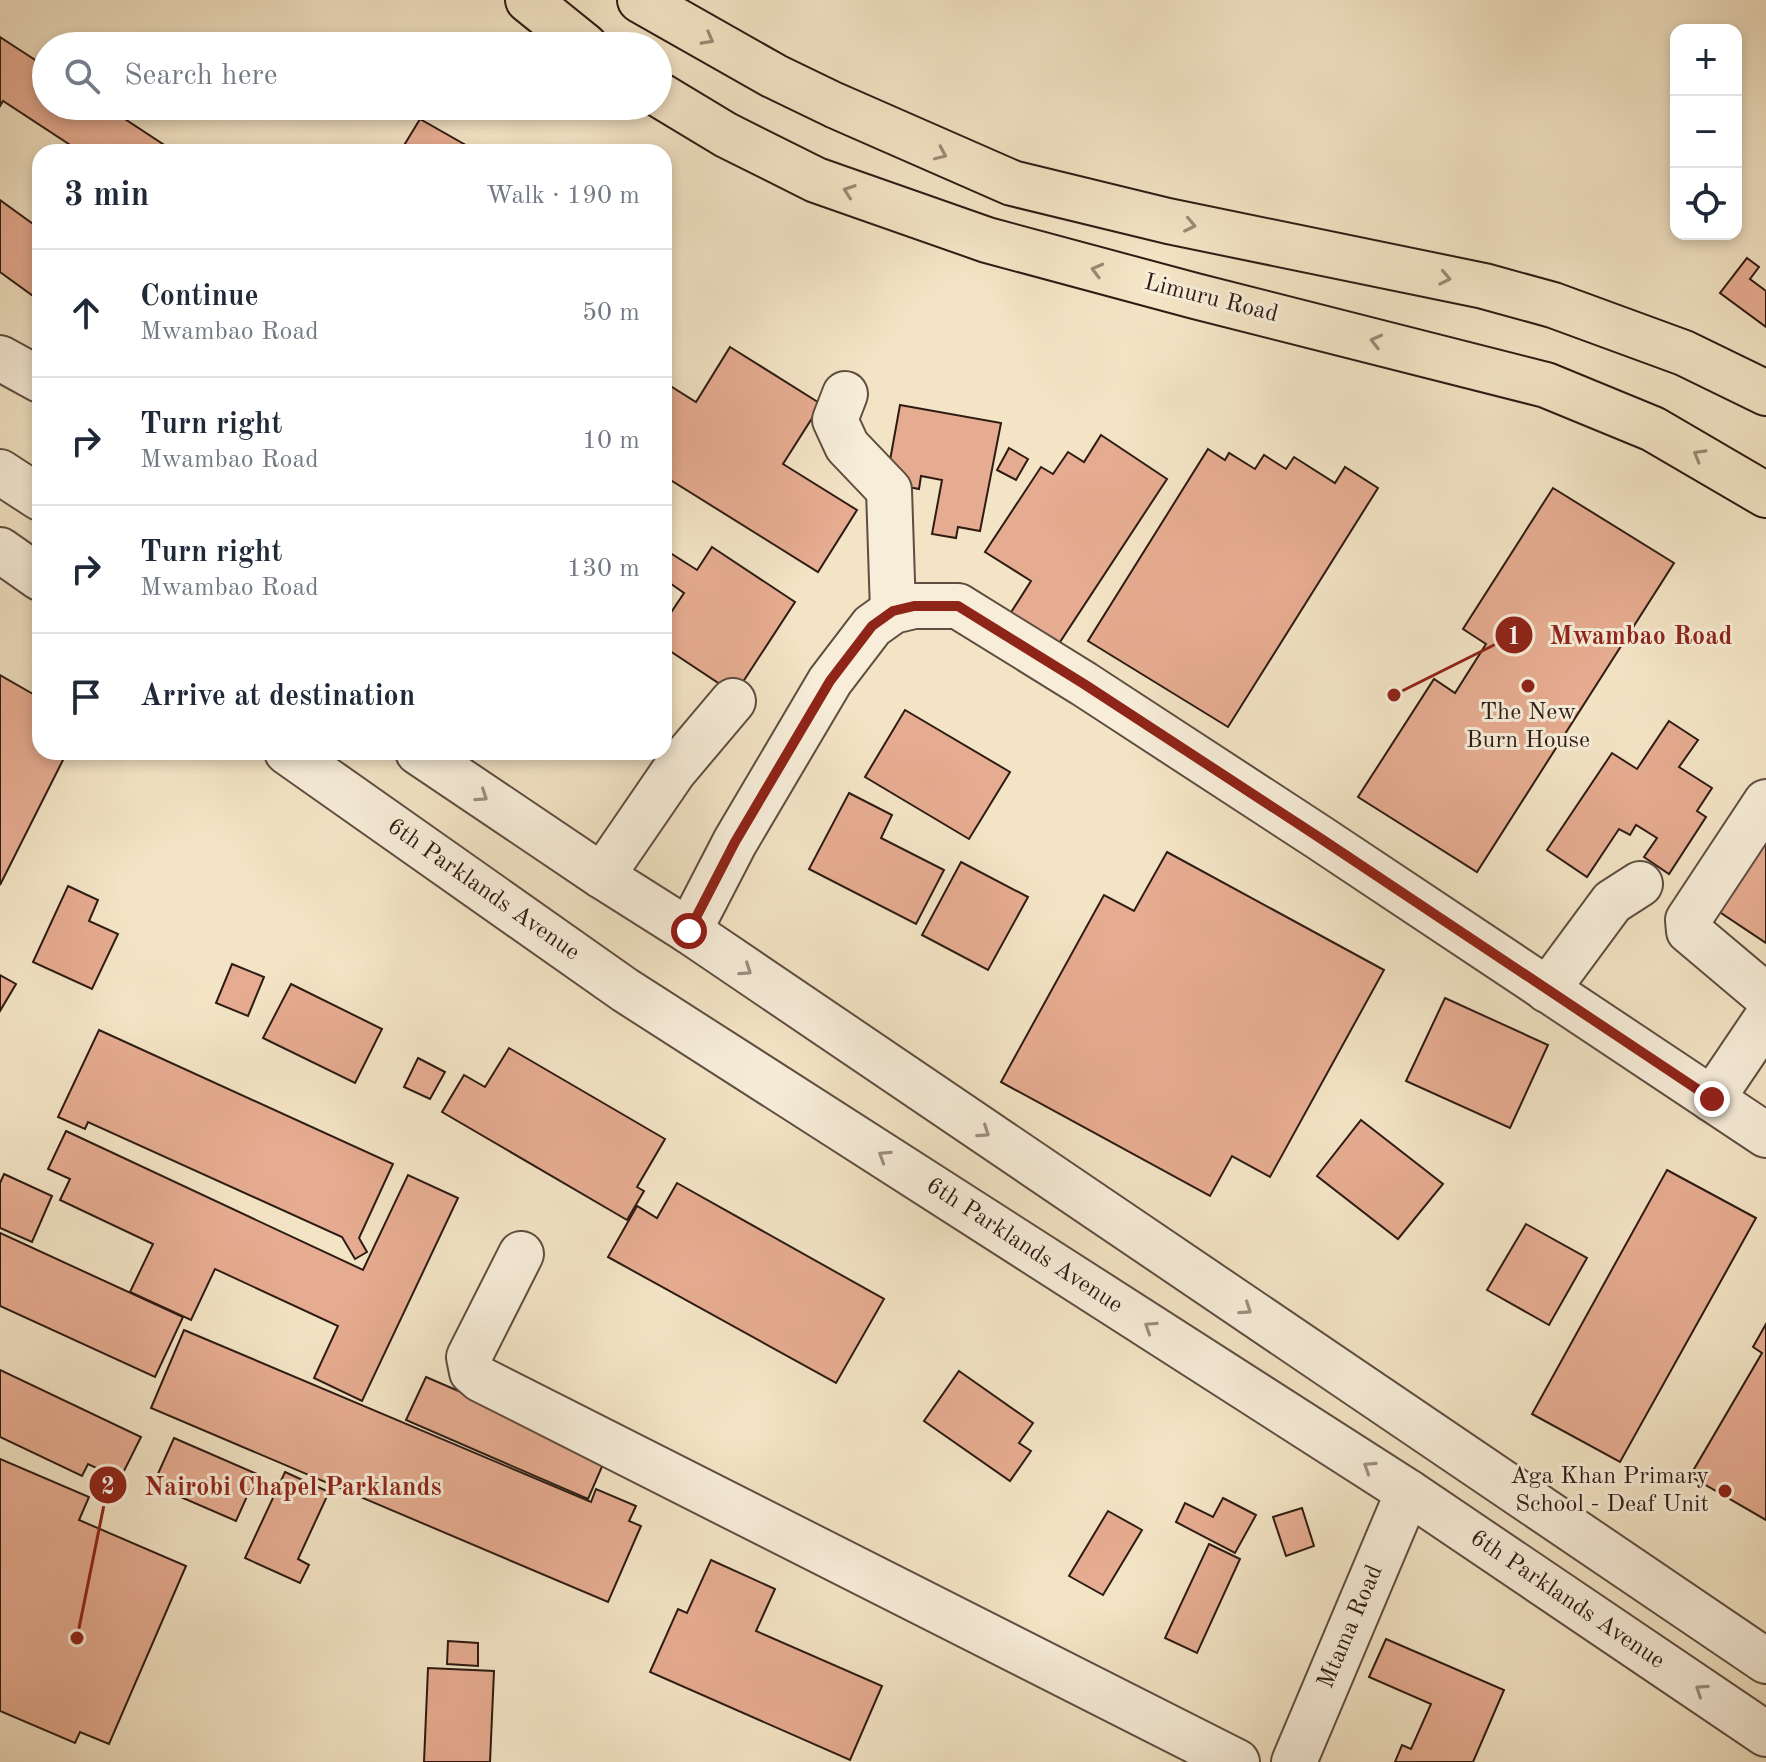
<!DOCTYPE html>
<html lang="en">
<head>
<meta charset="utf-8">
<style>
  body { margin:0; font-family:"Old Standard TT",serif; background:#f2f2f3; color:#1f2937 }
  .controls { position:absolute; right:24px; top:24px; display:grid; overflow:hidden; border-radius:16px; box-shadow:0 4px 12px #0003 }
  .controls button { width:72px; height:72px; display:grid; place-items:center; padding:0; border:0; border-bottom:2px solid #e0e1e3; background:#fff; color:#1f2937; font:40px sans-serif }
  .stop { position:absolute; width:24px; height:24px; margin:-18px; border:6px solid #8f2418; border-radius:50%; background:#fff }
  .stop.end { background:#8f2418; border-color:#fff; box-shadow:0 2px 8px #0008 }
  .list { margin:0; padding:0; list-style:none }
  h2 { display:flex; justify-content:space-between; align-items:center; height:104px; margin:0; padding:0 32px; font-size:34px }
  h2 small { font-size:26px; font-weight:400; color:#747a83 }
  .list li { display:grid; grid-template-columns:52px 1fr auto; gap:24px; align-items:center; box-sizing:border-box; height:128px; padding:0 32px; border-top:2px solid #e0e1e3 }
  .list b { display:block; font-size:30px; white-space:nowrap }
  .list p { margin:0; font-size:26px; white-space:nowrap; color:#747a83 }
  .list em { font-size:26px; font-style:normal; color:#747a83 }
  .icon { flex:none; width:44px; height:44px; fill:none; stroke:currentColor; stroke-width:2; stroke-linecap:round; stroke-linejoin:round }
  .map { position:relative; flex:none; width:1766px; height:1762px; overflow:hidden }
  .search { position:absolute; background:#fff; box-shadow:0 4px 12px #0003; left:32px; top:32px; width:640px; height:88px; display:flex; align-items:center; gap:20px; box-sizing:border-box; padding:0 28px; border-radius:44px; color:#747a83; font-size:30px }
  .panel { position:absolute; background:#fff; box-shadow:0 4px 12px #0003; left:32px; top:144px; width:640px; height:616px; border-radius:24px }
  .map>svg:first-child { display:block }
  .building { fill:#e6ac91; stroke:#2e1b13; stroke-width:2 }
  .lines { fill:none; stroke-linecap:round; stroke-linejoin:round }
  .minor-casing { stroke:#5f4d40; stroke-width:48 }
  .major-casing { stroke:#2e1b13; stroke-width:48 }
  .minor { stroke:#f7edd9; stroke-width:44 }
  .major { stroke:#f3e4c5; stroke-width:44 }
  .oneway { stroke:#9a8a75 }
  .oneway2 { stroke:#9d8e80 }
  .route { stroke:#8f2418; stroke-width:10 }
  .poi-dot { fill:#8f2418; stroke:#f7edd9; stroke-width:3 }
  .labels { text-anchor:middle; dominant-baseline:central; stroke-width:6; stroke-linejoin:round; paint-order:stroke }
  .street-label { font-size:24px; fill:#2e1b13; stroke:#f7edd9 }
  .poi-label { font-size:24px; fill:#2e1b13; stroke:#f7edd9 }
  .leader { fill:none; stroke:#8f2418; stroke-width:3 }
  .callout-dot { fill:#8f2418; stroke:#f7edd9; stroke-width:3 }
  .mark-label { font-size:24px; text-anchor:middle; font-weight:bold; fill:#fff }
  .callout-label { font-size:26px; text-anchor:middle; font-weight:bold; fill:#8f2418; stroke:#f7edd9; stroke-width:6; stroke-linejoin:round; paint-order:stroke }
</style>
</head>
<body>
<div class="map">
<svg width="1766" height="1762" viewBox="0 0 1766 1762">
  <rect width="100%" height="100%" fill="#f3e4c5"/>
  <filter id="stains"><feTurbulence type="fractalNoise" baseFrequency=".0025" numOctaves="4"/><feColorMatrix values="0 0 0 0 .2 0 0 0 0 .09 0 0 0 0 .02 0 0 0 .5 -.17"/></filter>
  <radialGradient id="worn" r=".72"><stop offset=".6" stop-color="#630" stop-opacity="0"/><stop offset="1" stop-color="#630" stop-opacity=".3"/></radialGradient>
  <!-- building -->
  <g class="building">
    <path d="M0,37L46,67V106H105L175,152H81L3,101L0,106Z"/>
    <path d="M420,119L478,152H400Z"/>
    <path d="M0,200L40,229V301L0,272Z"/>
    <path d="M1747,258L1759,267L1750,279L1766,291V327L1720,293Z"/>
    <path d="M730,347L821,404L783,464L857,510L818,572L664,476V382L696,402Z"/>
    <path d="M900,405L1001,423L980,531L958,527L956,538L932,534L942,480L921,476L919,489L893,484L889,466Z"/>
    <path d="M1101,435L1167,479L1058,645L1010,614L1031,581L985,552L1041,467L1053,474L1068,452L1084,462Z"/>
    <path d="M1009,448L1028,459L1016,480L997,470Z"/>
    <path d="M1208,449L1225,460L1229,453L1255,469L1264,455L1286,469L1294,457L1335,483L1345,467L1378,488L1228,727L1088,641Z"/>
    <path d="M1553,488L1674,563L1477,872L1358,797L1434,679L1455,693L1486,644L1463,629Z"/>
    <path d="M712,547L795,602L735,694L664,647V623L684,593L664,579V549L697,570Z"/>
    <path d="M0,675L40,698V752H67L0,885Z"/>
    <path d="M905,710L1010,772L969,839L865,777Z"/>
    <path d="M1669,721L1698,740L1679,767L1712,788L1697,811L1706,817L1669,874L1644,857L1657,838L1636,825L1630,835L1619,829L1587,877L1547,850L1612,753L1637,769Z"/>
    <path d="M849,793L892,815L881,838L944,870L916,924L809,869Z"/>
    <path d="M1766,840V943L1718,911Z"/>
    <path d="M1167,852L1384,970L1270,1177L1232,1156L1210,1196L1001,1082L1104,895L1134,911Z"/>
    <path d="M961,862L1028,897L988,970L922,935Z"/>
    <path d="M68,886L98,900L89,921L118,934L92,989L33,962Z"/>
    <path d="M232,964L264,977L248,1016L216,1003Z"/>
    <path d="M0,975L16,984L0,1011Z"/>
    <path d="M291,984L382,1029L355,1083L263,1038Z"/>
    <path d="M1445,998L1548,1045L1510,1128L1406,1081Z"/>
    <path d="M99,1030L393,1164L359,1238L367,1252L355,1259L342,1237L88,1122L85,1129L58,1117Z"/>
    <path d="M509,1048L665,1139L637,1187L644,1191L627,1220L442,1112L464,1075L485,1087Z"/>
    <path d="M418,1058L445,1072L430,1099L404,1087Z"/>
    <path d="M1361,1120L1443,1184L1398,1239L1317,1176Z"/>
    <path d="M66,1131L363,1270L408,1175L458,1198L362,1401L314,1378L338,1326L215,1269L191,1320L130,1292L153,1244L60,1200L70,1179L48,1169Z"/>
    <path d="M1667,1170L1756,1218L1620,1462L1532,1414Z"/>
    <path d="M4,1174L52,1196L32,1242L0,1228V1183Z"/>
    <path d="M677,1183L884,1299L836,1383L608,1257L637,1206L657,1218Z"/>
    <path d="M1526,1224L1587,1258L1549,1325L1487,1290Z"/>
    <path d="M0,1233L183,1317L155,1377L0,1306Z"/>
    <path d="M1766,1324V1520L1690,1476L1762,1353L1753,1347Z"/>
    <path d="M184,1330L591,1502L596,1489L636,1506L629,1521L641,1526L608,1602L151,1408Z"/>
    <path d="M0,1370L141,1437L120,1479L88,1464L82,1476L0,1437Z"/>
    <path d="M959,1371L1033,1423L1019,1443L1031,1451L1010,1481L924,1421Z"/>
    <path d="M426,1377L607,1455L588,1499L406,1420Z"/>
    <path d="M174,1438L257,1474L236,1521L153,1485Z"/>
    <path d="M0,1459L89,1497L79,1520L186,1566L109,1744L80,1732L75,1743L0,1711Z"/>
    <path d="M285,1472L329,1492L298,1559L309,1565L300,1583L245,1558Z"/>
    <path d="M1223,1498L1256,1515L1235,1553L1176,1522L1185,1503L1213,1517Z"/>
    <path d="M1302,1508L1314,1546L1286,1556L1273,1517Z"/>
    <path d="M1108,1511L1142,1530L1103,1595L1069,1576Z"/>
    <path d="M1209,1544L1240,1559L1197,1653L1165,1638Z"/>
    <path d="M711,1560L775,1589L756,1631L882,1686L850,1760L650,1672L678,1609L687,1613Z"/>
    <path d="M1386,1639L1504,1690L1473,1762H1395L1402,1745L1411,1749L1431,1704L1369,1677Z"/>
    <path d="M448,1641L478,1643V1666L447,1664Z"/>
    <path d="M428,1668L494,1671L490,1762H424Z"/>
  </g>
  <g class="lines">
    <defs>
      <g id="minor">
        <path d="M0,358L40,380"/>
        <path d="M845,394L835,420L847,446L889,490L893,611"/>
        <path d="M0,472L40,498"/>
        <path d="M0,550L40,578"/>
        <path d="M287,752L625,990L1408,1492L1766,1734"/>
        <path d="M418,752L602,876L689,931L1766,1661"/>
        <path d="M1766,802L1688,920L1689,931L1766,996"/>
        <path d="M602,876L674,771L733,701"/>
        <path d="M689,931L735,842L830,681L872,626L893,611L914,606H958L1084,684L1320,838L1766,1135"/>
        <path d="M1547,990L1612,902L1640,884"/>
        <path d="M1712,1099L1766,1019"/>
        <path d="M521,1254L469,1357L472,1372L480,1379L1237,1762"/>
        <path d="M1294,1762L1408,1492"/>
      </g>
      <g id="major">
        <path d="M528,0L585,46"/>
        <path d="M640,0L774,76L834,105L1012,183L1168,221L1484,286L1553,305L1684,353L1766,393"/>
        <path d="M658,94L726,135L816,180L987,240L1195,296L1546,385L1653,429L1766,495"/>
      </g>
    </defs>
    <!-- minor casing -->
    <use href="#minor" class="minor-casing"/>
    <!-- major casing -->
    <use href="#major" class="major-casing"/>
    <!-- minor -->
    <use href="#minor" class="minor"/>
    <!-- major -->
    <use href="#major" class="major"/>
  </g>
  <!-- one-way arrows -->
  <defs><path id="oneway-chevron" d="M-2-3.5L2.5 0L-2 3.5" fill="none" stroke-width="1.6" stroke-linecap="round" stroke-linejoin="round" transform="scale(2)"/></defs>
  <g class="oneway">
    <use href="#oneway-chevron" transform="translate(708 39) rotate(29)"/>
    <use href="#oneway-chevron" transform="translate(941 154) rotate(24)"/>
    <use href="#oneway-chevron" transform="translate(849 191) rotate(-161)"/>
    <use href="#oneway-chevron" transform="translate(1190 225) rotate(12)"/>
    <use href="#oneway-chevron" transform="translate(1097 270) rotate(-165)"/>
    <use href="#oneway-chevron" transform="translate(1445 278) rotate(11)"/>
    <use href="#oneway-chevron" transform="translate(1376 341) rotate(-166)"/>
    <use href="#oneway-chevron" transform="translate(1699 455) rotate(-150)"/>
  </g>
  <g class="oneway2">
    <use href="#oneway-chevron" transform="translate(482 796) rotate(34)"/>
    <use href="#oneway-chevron" transform="translate(746 970) rotate(34)"/>
    <use href="#oneway-chevron" transform="translate(984 1132) rotate(34)"/>
    <use href="#oneway-chevron" transform="translate(884 1156) rotate(-147)"/>
    <use href="#oneway-chevron" transform="translate(1246 1309) rotate(34)"/>
    <use href="#oneway-chevron" transform="translate(1150 1327) rotate(-147)"/>
    <use href="#oneway-chevron" transform="translate(1369 1467) rotate(-147)"/>
    <use href="#oneway-chevron" transform="translate(1701 1690) rotate(-146)"/>
  </g>
  <g class="lines">
    <!-- route -->
    <path class="route" d="M689,931L735,842L830,681L872,626L893,611L914,606H958L1084,684L1320,838L1712,1099"/>
  </g>
  <!-- markers -->
  <g class="poi-dot">
    <circle cx="1528" cy="686" r="8"/>
    <circle cx="1725" cy="1491" r="8"/>
  </g>
  <g class="labels">
    <!-- street labels -->
    <g class="street-label">
      <text transform="translate(1211 299) rotate(14)">Limuru Road</text>
      <text transform="translate(483 890) rotate(35)">6th Parklands Avenue</text>
      <text transform="translate(1024 1246) rotate(33)">6th Parklands Avenue</text>
      <text transform="translate(1567 1600) rotate(34)">6th Parklands Avenue</text>
      <text transform="translate(1351 1627) rotate(-67)">Mtama Road</text>
    </g>
    <!-- poi labels -->
    <g class="poi-label">
      <text x="1528" y="713">The New<tspan x="1528" dy="28">Burn House</tspan></text>
      <text x="1709" y="1477" text-anchor="end">Aga Khan Primary<tspan x="1709" dy="28">School - Deaf Unit</tspan></text>
    </g>
  </g>
  <!-- callouts -->
  <path class="leader" d="M1394 695L1514 635M77 1638L108 1485"/>
  <g class="callout-dot">
    <circle cx="1394" cy="695" r="8"/>
    <circle cx="77" cy="1638" r="8"/>
    <circle cx="1514" cy="635" r="20"/>
    <circle cx="108" cy="1485" r="20"/>
  </g>
  <g class="mark-label">
    <text x="1514" y="644">1</text>
    <text x="108" y="1494">2</text>
  </g>
  <g class="callout-label">
    <text x="1641" y="644">Mwambao Road</text>
    <text x="293" y="1495">Nairobi Chapel Parklands</text>
  </g>
  <rect width="100%" height="100%" filter="url(#stains)"/>
  <rect width="100%" height="100%" fill="url(#worn)"/>
</svg>
<div class="controls">
<button>+</button>
<button>−</button>
<button><svg class="icon" aria-label="locate" viewBox="0 0 24 24"><circle cx="12" cy="12" r="6"/><path d="M12 2v4M12 18v4M2 12h4M18 12h4"/></svg></button>
</div>
<div class="stop" style="left:689px;top:931px"></div>
<div class="stop end" style="left:1712px;top:1099px"></div>
<div class="search"><svg class="icon" aria-label="search" viewBox="0 0 24 24"><circle cx="10" cy="10" r="6"/><path d="M15 15l6 6"/></svg>Search here</div>
<section class="panel">
<h2>3 min<small>Walk · 190 m</small></h2>
<ul class="list">
<li><svg class="icon" aria-label="ahead" viewBox="0 0 24 24"><path d="M12 20V5M6 11l6-6 6 6"/></svg><div><b>Continue</b><p>Mwambao Road</p></div><em>50 m</em></li>
<li><svg class="icon" aria-label="right" viewBox="0 0 24 24"><path d="M7 20v-9h11M14 6l5 5-5 5"/></svg><div><b>Turn right</b><p>Mwambao Road</p></div><em>10 m</em></li>
<li><svg class="icon" aria-label="right" viewBox="0 0 24 24"><path d="M7 20v-9h11M14 6l5 5-5 5"/></svg><div><b>Turn right</b><p>Mwambao Road</p></div><em>130 m</em></li>
<li><svg class="icon" aria-label="arrive" viewBox="0 0 24 24"><path d="M6 21V4h12l-3 4 3 4H6"/></svg><div><b>Arrive at destination</b></div></li>
</ul>
</section>
</div>
</body>
</html>
